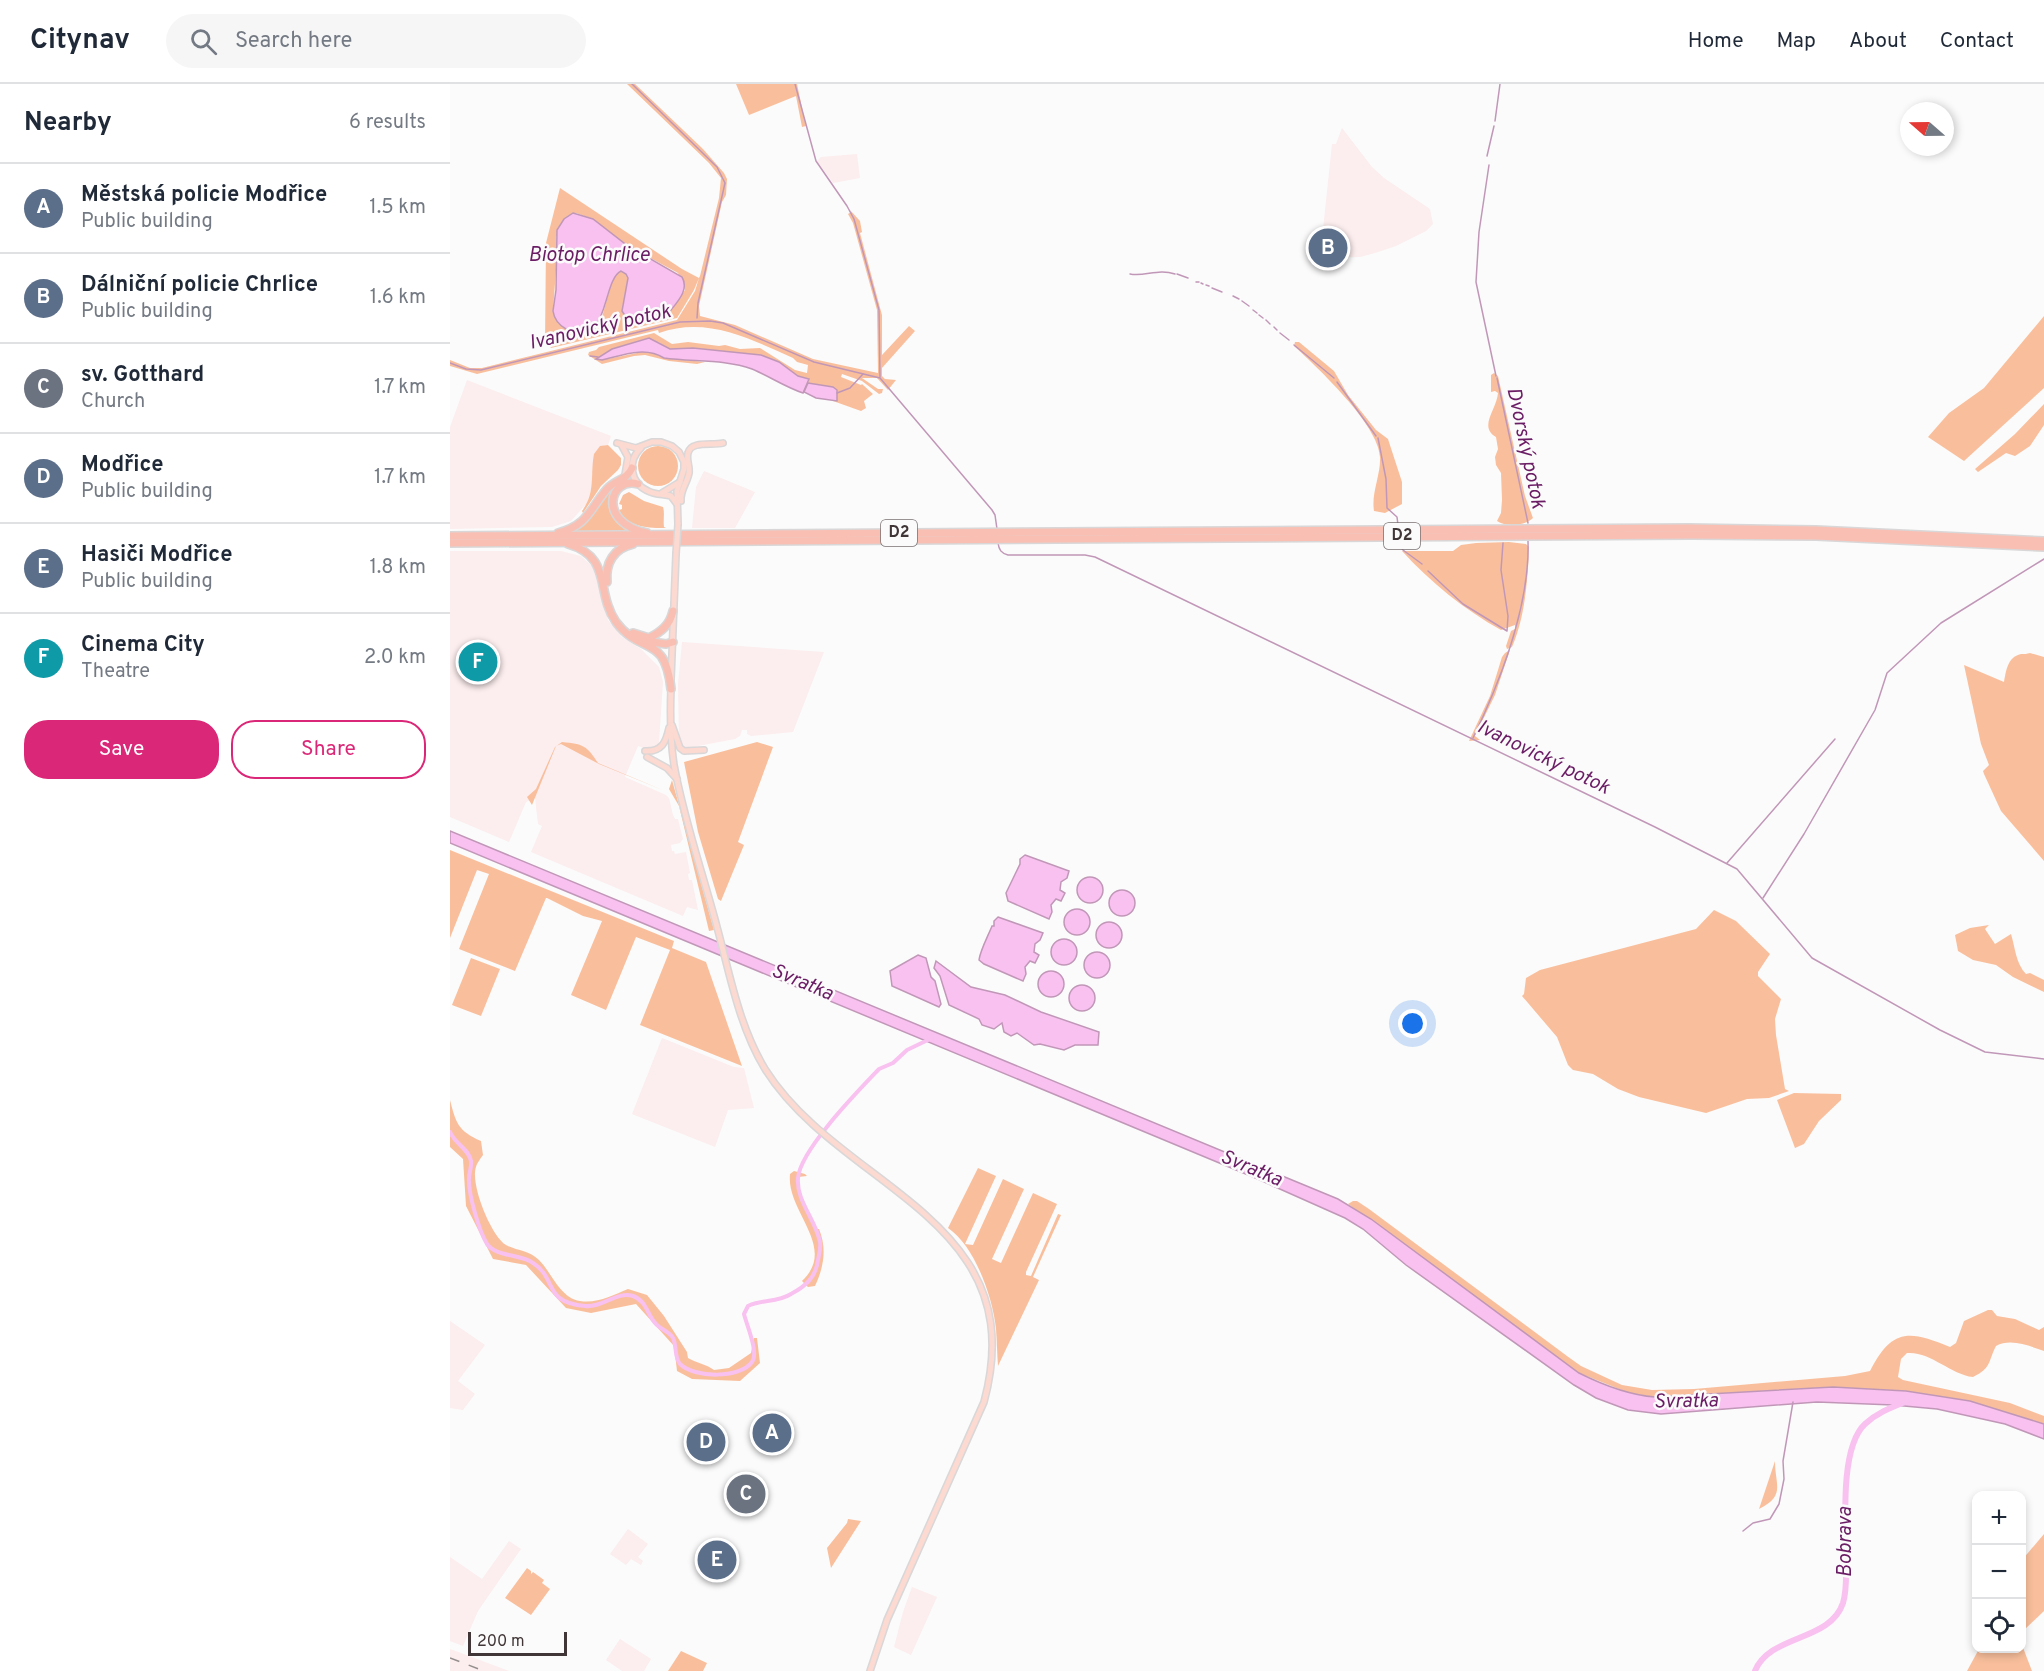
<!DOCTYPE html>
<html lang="en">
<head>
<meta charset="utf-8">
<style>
  body { margin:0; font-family:Overpass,sans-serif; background:#f6f6f7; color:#1f2937 }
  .controls { position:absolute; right:18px; bottom:18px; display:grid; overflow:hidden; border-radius:12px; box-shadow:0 3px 9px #0003 }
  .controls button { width:54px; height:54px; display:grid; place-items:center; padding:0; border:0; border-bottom:2px solid #e0e1e3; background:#fff; color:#1f2937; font:30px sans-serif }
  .compass { position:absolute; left:1450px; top:18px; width:54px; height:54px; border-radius:50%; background:#fff; box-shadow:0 3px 9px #0003; rotate:290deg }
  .scale { position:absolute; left:18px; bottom:15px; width:99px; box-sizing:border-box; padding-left:6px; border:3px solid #413637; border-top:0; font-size:16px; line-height:21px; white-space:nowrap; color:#413637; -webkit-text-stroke:4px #fbfbfb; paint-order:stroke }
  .you { position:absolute; left:963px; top:940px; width:21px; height:21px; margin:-15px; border:4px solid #fff; border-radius:50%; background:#1a73e8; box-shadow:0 0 0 9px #1a73e833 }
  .badge { display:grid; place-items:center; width:39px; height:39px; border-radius:50%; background:#db2777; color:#fff; font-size:20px; font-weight:700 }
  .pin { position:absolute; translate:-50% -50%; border:3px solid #fff; box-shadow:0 2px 6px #0006 }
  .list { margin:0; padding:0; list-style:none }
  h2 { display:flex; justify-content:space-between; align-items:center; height:78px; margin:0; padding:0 24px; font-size:26px }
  h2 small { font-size:20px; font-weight:400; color:#747a83 }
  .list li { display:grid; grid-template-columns:39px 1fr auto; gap:18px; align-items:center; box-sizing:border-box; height:90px; padding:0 24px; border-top:2px solid #e0e1e3 }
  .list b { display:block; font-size:22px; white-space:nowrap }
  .list p { margin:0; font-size:20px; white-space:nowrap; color:#747a83 }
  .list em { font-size:20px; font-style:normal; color:#747a83 }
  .actions { display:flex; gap:12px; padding:18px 24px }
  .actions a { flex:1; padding:14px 0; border:2px solid #db2777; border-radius:24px; text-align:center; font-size:21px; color:#db2777 }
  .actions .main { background:#db2777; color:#fff }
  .icon { flex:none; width:33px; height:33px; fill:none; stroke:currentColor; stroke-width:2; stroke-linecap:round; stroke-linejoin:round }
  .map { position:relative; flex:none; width:1594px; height:1587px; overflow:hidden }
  header { display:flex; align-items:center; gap:36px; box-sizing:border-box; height:84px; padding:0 30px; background:#fff; border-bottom:2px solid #e0e1e3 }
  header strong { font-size:28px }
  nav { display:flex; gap:33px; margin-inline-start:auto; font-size:21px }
  .search { width:420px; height:54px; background:#f6f6f7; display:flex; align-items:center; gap:15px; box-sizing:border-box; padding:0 21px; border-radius:33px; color:#747a83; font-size:22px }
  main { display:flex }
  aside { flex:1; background:#fff }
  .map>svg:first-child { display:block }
  .built { fill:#fcedee }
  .green { fill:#f9bf9c; fill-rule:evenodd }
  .water { fill:#f8c1f0; stroke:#c197b8; stroke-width:1.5 }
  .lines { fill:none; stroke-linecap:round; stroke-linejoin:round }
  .stream { stroke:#c197b8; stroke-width:1.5 }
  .canal { stroke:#f8c1f0; stroke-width:4 }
  .river { stroke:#f8c1f0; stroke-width:6 }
  .major-casing { stroke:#d9d7d7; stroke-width:8 }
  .highway-casing { stroke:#d9d7d7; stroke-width:10 }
  .major { stroke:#fcd9d1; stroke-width:5 }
  .highway { stroke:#fabfb3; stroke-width:7 }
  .rail { stroke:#948e8e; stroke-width:1.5; stroke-dasharray:10 10; stroke-linecap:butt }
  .major-bridge-casing { stroke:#d9d7d7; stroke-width:8; stroke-linecap:butt }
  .major-bridge { stroke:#fcd9d1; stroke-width:5 }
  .labels { text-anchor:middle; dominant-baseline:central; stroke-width:5; stroke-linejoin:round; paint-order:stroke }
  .shield { fill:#fbfbfb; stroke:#797172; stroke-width:1.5 }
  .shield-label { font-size:16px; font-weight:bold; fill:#413637 }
  .water-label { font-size:20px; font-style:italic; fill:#6a1c64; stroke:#fbfbfb }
</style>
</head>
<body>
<header>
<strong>Citynav</strong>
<div class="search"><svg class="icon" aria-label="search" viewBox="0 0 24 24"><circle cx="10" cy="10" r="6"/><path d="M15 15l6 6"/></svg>Search here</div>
<nav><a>Home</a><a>Map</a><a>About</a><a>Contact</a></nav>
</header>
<main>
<aside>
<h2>Nearby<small>6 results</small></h2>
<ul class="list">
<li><span class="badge" style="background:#5c6f8a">A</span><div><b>Městská policie Modřice</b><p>Public building</p></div><em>1.5 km</em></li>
<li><span class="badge" style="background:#5c6f8a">B</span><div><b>Dálniční policie Chrlice</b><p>Public building</p></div><em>1.6 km</em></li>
<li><span class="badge" style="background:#6b7280">C</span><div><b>sv. Gotthard</b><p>Church</p></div><em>1.7 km</em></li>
<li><span class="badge" style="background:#5c6f8a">D</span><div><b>Modřice</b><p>Public building</p></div><em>1.7 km</em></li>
<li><span class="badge" style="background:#5c6f8a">E</span><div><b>Hasiči Modřice</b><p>Public building</p></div><em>1.8 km</em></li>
<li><span class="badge" style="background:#0f9aa8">F</span><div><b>Cinema City</b><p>Theatre</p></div><em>2.0 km</em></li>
</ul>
<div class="actions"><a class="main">Save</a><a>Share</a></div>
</aside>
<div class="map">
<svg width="1594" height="1587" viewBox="0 0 1594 1587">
  <rect width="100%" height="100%" fill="#fbfbfb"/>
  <!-- built -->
  <g class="built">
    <path d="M892,44L922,83L934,94L980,125L983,140L976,147L946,162L925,169L910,173L870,174L882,60H886Z"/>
    <path d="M407,70L410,94L383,99L367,77L371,73Z"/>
    <path d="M17,296L161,352L158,361H155L143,377V399L137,419L121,437L102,443L0,445V343Z"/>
    <path d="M254,387L305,408L285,444H242L246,403Z"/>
    <path d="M0,467H111L131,472L143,483L158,536L172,553L191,565L209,583L213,598L209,658L207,663L197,665L188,662L175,693L216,711L219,714L223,731L225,735H228L233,755L230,759L221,761L222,767H224L225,770L236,768L240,789L238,790L239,796H242L248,826L237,823L233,832L81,768L92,742L88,740L85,714L76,718L59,758L0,733Z"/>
    <path d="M232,558L374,568L343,648L301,652L297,650V646H292L290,652L285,655L232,665L229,657L228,600Z"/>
    <path d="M212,954L284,983L294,984L304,1024L278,1026L265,1063L182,1030Z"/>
    <path d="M0,1237L35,1261L8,1297L25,1310L13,1326L0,1324Z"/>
    <path d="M178,1445L198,1460L188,1473L193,1477L191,1481L181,1475L176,1481L160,1470Z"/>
    <path d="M59,1457L71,1465L28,1527L13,1562L0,1557V1473L32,1495Z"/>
    <path d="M462,1503L487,1513L461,1571L444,1563L453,1528Z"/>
    <path d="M170,1555L201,1575L194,1587H172L156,1576Z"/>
    <path d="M0,1565L11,1569L59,1587H0Z"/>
  </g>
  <!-- green -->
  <g class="green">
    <path d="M177,0H185L253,65L274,89L277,95L276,111L272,118L249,222L250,232L285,241L363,275L428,289L427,226L403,139L398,130L401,128L400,126L410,137L412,148L410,149L432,231V271L459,242L465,247L432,284V292L435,295L446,296L438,306L427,294H412L428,305H433L432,309L429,310L412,297L392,290L391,293L411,301L412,300L423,310L414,317L416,324L411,327L383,317L387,316V307L383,303L358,299L359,295L348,292L329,278L311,271L243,264L220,265L208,258L179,260L152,276L197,267L206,268L214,274L255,278L247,280L219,277L195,271L184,272L152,280L138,271L139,268L146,266L149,263L204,249L222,260L238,258L269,262L275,261L290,265L310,264L345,286L357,289L358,281L347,278L343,274C300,255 257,232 209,249L208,246L27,290L0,282V276L20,284H32L227,236L245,207L249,194L244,206L227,234L101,264L95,259L96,159L110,104L232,185L249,194L250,192L269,114L271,94L259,79ZM126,129L143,135L178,162L228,189L235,206L221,226L183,236L173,222L178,194L176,190L171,187L163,194L152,233L117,246L108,239L103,227L106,186V153Z"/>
    <path d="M286,0H347L356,42L352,43L346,12L299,31Z"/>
    <path d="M1594,232V304L1514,377L1478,353L1499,329L1534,304Z"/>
    <path d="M845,258H849L884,287L898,311L926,346L938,355L952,398V420L935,429L924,427C921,409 931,391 930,373C929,341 867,283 844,262Z"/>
    <path d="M1044,289L1048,292L1075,412L1083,434C1075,442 1056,443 1047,437L1051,429L1052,416L1051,389L1046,381L1045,373L1048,365L1046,353C1028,343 1047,325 1048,309L1045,307L1041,308V291Z"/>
    <path d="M1594,320V341L1580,362L1565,372L1556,369L1528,388L1525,385L1565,350Z"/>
    <path d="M158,361L171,374V381L168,386L151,402L133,429L132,427C146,408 140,391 144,370L150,362Z"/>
    <circle cx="208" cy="382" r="20"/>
    <path d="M180,393L182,396C176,400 165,405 162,411C152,426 167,441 179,448L116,449L162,403Z"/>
    <path d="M179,408L194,417L213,423C215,429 213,436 214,443L216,444C199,444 178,444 169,426L172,425V421L169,420L173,411Z"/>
    <path d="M1059,458L1076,460L1079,463C1078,495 1075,533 1062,563L1057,565L1056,562L1061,547L1065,545V541L1051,546C1015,526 980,498 952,467H1003L1011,461L1026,459Z"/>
    <path d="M1060,566L1045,611L1025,652L1030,656L1019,657L1040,612L1052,573L1055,569Z"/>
    <path d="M1580,569L1594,573V777L1551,727L1534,690L1533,687L1539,681L1531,660L1514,581L1554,598C1556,588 1557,573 1571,570C1574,570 1577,570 1580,569Z"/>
    <path d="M112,658C134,660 137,662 148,679L215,707L149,680L111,660L106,662L104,667L82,721L77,713L86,705L105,663Z"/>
    <path d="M307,658L323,663L288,758L294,761L271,817L268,815L248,748L234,678Z"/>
    <path d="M222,696L264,846L259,847L229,722L219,705Z"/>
    <path d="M0,766L224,857L222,864L256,878L292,982L190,941L220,866L186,853L156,926L121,911L152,837L133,832L97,814H96L65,887L9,865L39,790L27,786L0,854Z"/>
    <path d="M1264,826L1286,837L1320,870L1308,888V892L1331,915L1325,935L1326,951L1335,1005L1339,1007L1319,1014L1297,1015L1256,1029L1189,1013L1168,1005L1143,990L1123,986L1118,981L1107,953L1072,912L1074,910L1076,894L1090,886L1246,845Z"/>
    <path d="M1539,841L1535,845L1545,860L1561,850C1565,863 1566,880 1576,890L1580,889L1594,896V908L1563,893L1546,881L1523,876L1508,867L1505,851L1520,844Z"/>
    <path d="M21,874L50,885L31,932L2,921Z"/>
    <path d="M1344,1009L1391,1010V1016L1369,1037L1354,1060L1345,1064L1327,1016Z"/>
    <path d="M0,1016C6,1039 8,1047 31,1057L33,1071C31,1074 27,1079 26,1083C20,1100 41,1152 56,1161C67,1167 79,1166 89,1176C102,1189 110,1214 130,1217C147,1220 163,1211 178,1205L197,1211L214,1232L237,1268L238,1274C247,1279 256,1280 264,1286L279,1284L301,1269L304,1254H307L310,1279L290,1297L242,1295L227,1287L224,1262L186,1220L141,1229L116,1224L76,1181L43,1175L16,1122L13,1075L0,1063Z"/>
    <path d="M528,1084L546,1092L515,1160L523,1161L553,1095L574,1105L542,1175L551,1179L583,1109L607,1120L576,1188V1191L581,1192L608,1130L611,1131L583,1193L589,1196L548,1282C547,1270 547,1257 546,1245C543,1214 525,1162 498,1144Z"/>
    <path d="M344,1087L355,1090L357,1092L348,1093L349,1106L367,1145H369C377,1164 374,1183 365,1202L358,1203L352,1197C388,1163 336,1128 340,1090Z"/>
    <path d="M903,1117H907L919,1125L1117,1272L1131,1282L1172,1301L1202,1306L1244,1305L1395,1292L1420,1287C1442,1244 1459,1246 1500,1263L1506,1259L1514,1237L1538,1226H1542L1547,1232L1565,1235L1589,1246L1594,1243V1267C1579,1262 1561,1254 1546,1262C1538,1277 1542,1284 1523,1293C1500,1290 1480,1267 1457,1269L1451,1275L1448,1293L1453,1296L1560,1319L1594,1332V1340L1520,1317L1456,1307L1383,1303L1205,1313L1179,1309L1129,1289L898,1120Z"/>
    <path d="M1325,1377C1325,1402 1336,1411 1309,1425Z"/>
    <path d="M398,1435L411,1437L381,1484L377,1464L397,1439Z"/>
    <path d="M1594,1450V1527L1572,1548V1476Z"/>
    <path d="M77,1484L81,1487V1490L83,1488L94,1496L92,1499L100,1505L81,1531L55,1514Z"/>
    <path d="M1572,1561L1582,1587H1517L1529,1565L1572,1564Z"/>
    <path d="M231,1567L257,1579L253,1587H218Z"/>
  </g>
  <!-- water -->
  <g class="water">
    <path d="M123,129L143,135L178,162L232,193C239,205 229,216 221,226L189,235L176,233L172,227L178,194L176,190L171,187C151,197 160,268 116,245C109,241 104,234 103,227L106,206L107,146L114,135Z"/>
    <path d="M199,254L220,265L243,264L311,271L329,278L348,292L359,295L353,309C335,303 319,292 302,285C275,275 243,278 214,274C195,262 173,271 152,276L146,275L162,265Z"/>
    <path d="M358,299L383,303L387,306V317L366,314L354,308Z"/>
    <path d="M0,747L888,1115L921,1135L1129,1289C1153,1301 1178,1311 1205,1313L1383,1303L1456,1307L1520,1317L1594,1340V1355L1555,1340L1487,1325L1443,1321L1367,1318L1211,1330L1178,1326L1146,1314L1124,1301L956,1181L913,1145L895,1134L803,1093L0,759Z"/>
    <path d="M575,771L619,787L617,794L611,798L610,806L615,809L611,817L606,815L601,821L602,828L599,835L558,817L556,809L570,780V775Z"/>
    <circle cx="640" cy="806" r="13"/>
    <circle cx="672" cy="819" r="13"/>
    <circle cx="627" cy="838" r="13"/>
    <path d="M548,833L593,849L590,856L585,860L584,868L589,871L585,879L580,877L575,883L576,890L573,897L534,880L529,876C530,867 538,852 542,842H544V837Z"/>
    <circle cx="659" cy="851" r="13"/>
    <circle cx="614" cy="868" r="13"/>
    <circle cx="647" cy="881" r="13"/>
    <path d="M468,871L476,874L481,893L485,897L491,920L489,923L442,902L440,887Z"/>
    <path d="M486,877L521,903L555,911L591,928L649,948L648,961H625L614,966L590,960L584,961L567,949L561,952L554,948L552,939L544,945L532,941L529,935L499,921L490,892L484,884Z"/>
    <circle cx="601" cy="900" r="13"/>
    <circle cx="632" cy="914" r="13"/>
  </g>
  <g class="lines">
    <!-- stream -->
    <g class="stream">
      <path d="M182,0L267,83L275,99L248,219L247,234"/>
      <path d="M345,0L366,77L397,122L404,135L429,226L430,293"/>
      <path d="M1045,37L1050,0"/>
      <path d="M1037,72L1044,42"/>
      <path d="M1039,81L1029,148L1026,198L1046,292"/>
      <path d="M680,190C695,193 708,184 725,190"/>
      <path d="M727,190L738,194"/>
      <path d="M746,198H749"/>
      <path d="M751,199L753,200"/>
      <path d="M756,201L759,202"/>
      <path d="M762,204L772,208"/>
      <path d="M783,212L789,215"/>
      <path d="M792,217L799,222"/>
      <path d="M803,226L807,229"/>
      <path d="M809,231L813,234"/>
      <path d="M816,236L820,240"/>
      <path d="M824,243L827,246"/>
      <path d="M830,249L839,256"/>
      <path d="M844,261L884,294"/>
      <path d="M140,272L148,273"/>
      <path d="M0,279L16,285L31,286L230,238L260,237L273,239L364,278L430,294L542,426L545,431L547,445"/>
      <path d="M1047,294L1078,439"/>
      <path d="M887,298L926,352"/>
      <path d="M387,309L400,304L413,290"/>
      <path d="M928,354L936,395L937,424L947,433L948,441"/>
      <path d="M548,459C549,466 551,469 558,471H635L645,473L1205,743L1287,785L1362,874L1490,946L1535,968L1594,975"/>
      <path d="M948,459L953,466L972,480"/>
      <path d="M978,487L1013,520L1057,547L1058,532L1051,486L1053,459"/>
      <path d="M1023,654C1051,596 1080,523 1078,457"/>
      <path d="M1277,779L1385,655"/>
      <path d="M1313,814L1354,750L1425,626L1437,589L1491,539L1594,475"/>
      <path d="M1293,1447L1303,1439L1320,1435L1329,1420L1334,1395L1333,1377L1343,1318"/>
    </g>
    <!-- canal -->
    <path class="canal" d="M0,1048C4,1059 19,1065 21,1077C22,1082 19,1089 19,1094C18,1109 29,1147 37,1160C46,1173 71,1170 83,1179C108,1195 92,1218 135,1222C152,1224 167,1207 183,1212C197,1217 197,1231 206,1240C211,1246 219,1247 223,1254C227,1262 224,1273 230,1280C244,1294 290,1295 302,1278C309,1269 297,1242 294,1230L298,1222C312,1215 327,1219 341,1210C356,1202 366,1193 368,1176C369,1171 371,1164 370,1158C366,1136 346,1117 348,1094C350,1066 409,1006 429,985L443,979L457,966L482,954"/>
    <!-- river -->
    <path class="river" d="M1305,1587C1320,1550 1380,1558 1393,1519C1397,1506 1396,1492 1396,1478C1396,1444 1389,1364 1415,1340C1427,1329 1440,1324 1455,1318"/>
    <defs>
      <g id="major">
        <path d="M167,359L186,364L202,358H211L222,362L229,368L234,378V385L227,407L228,440"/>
        <path d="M172,362L178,373L175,391"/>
        <path d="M191,364C177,377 180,399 198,407C205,411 214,410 221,412L227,420"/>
        <path d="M212,409L230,398"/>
        <path d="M231,417C230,406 237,400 239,389C240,383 236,375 238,369C241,356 263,362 273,359"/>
        <path d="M221,595L226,470"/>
        <path d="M221,604C220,630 220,655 224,681C234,736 253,790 267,843C280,891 289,942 315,985C391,1106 584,1133 534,1318L437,1536L420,1587"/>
        <path d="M222,641L230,664L234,667L254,666"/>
        <path d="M195,667C212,668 216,658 219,644"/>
        <path d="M197,673L217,684L227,695"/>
      </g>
      <g id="highway">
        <path d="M188,400C160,392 146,438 197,449"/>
        <path d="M108,449C138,441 139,426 157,405C165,396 177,396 182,384"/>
        <path d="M0,452L1239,444L1366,446L1594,457"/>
        <path d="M0,459L1242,451L1366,452L1594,463"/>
        <path d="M118,460C163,473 145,508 166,538C191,572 215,549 221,605"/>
        <path d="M157,498C155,479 164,464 183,460"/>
        <path d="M183,549L199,554C211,548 220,541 223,527"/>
        <path d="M195,557L216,560L223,558"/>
      </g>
    </defs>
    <!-- major casing -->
    <use href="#major" class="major-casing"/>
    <!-- highway casing -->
    <use href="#highway" class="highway-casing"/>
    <!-- major -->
    <use href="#major" class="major"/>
    <!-- highway -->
    <use href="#highway" class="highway"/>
    <!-- rail -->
    <path class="rail" d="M0,1574L34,1587"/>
    <defs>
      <path id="major-bridge" d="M226,470L228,440"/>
    </defs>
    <!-- major-bridge casing -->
    <use href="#major-bridge" class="major-bridge-casing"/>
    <!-- major-bridge -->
    <use href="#major-bridge" class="major-bridge"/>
  </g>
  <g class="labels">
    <!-- shield labels -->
    <g class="shield">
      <rect x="431" y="436" width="36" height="26" rx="4.5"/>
      <rect x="934" y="439" width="36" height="26" rx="4.5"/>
    </g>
    <g class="shield-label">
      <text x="449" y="449">D2</text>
      <text x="952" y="452">D2</text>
    </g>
    <!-- water labels -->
    <g class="water-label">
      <text x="139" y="172">Biotop Chrlice</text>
      <text transform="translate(150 244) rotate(-13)">Ivanovický potok</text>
      <text transform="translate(1075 364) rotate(78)">Dvorský potok</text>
      <text transform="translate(1093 674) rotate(26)">Ivanovický potok</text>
      <text transform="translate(352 899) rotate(23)">Svratka</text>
      <text transform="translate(801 1085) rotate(23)">Svratka</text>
      <text transform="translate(1236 1318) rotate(-1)">Svratka</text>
      <text transform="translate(1396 1458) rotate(-90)">Bobrava</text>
    </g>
  </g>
</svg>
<div class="controls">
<button>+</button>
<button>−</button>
<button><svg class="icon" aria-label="locate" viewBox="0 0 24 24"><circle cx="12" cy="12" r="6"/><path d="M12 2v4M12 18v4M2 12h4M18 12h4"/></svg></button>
</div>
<svg class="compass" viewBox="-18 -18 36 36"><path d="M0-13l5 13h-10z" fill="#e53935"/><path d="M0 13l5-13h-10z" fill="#747a83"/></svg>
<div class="scale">200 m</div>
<div class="you"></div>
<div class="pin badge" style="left:322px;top:1349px;background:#5c6f8a">A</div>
<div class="pin badge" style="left:878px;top:164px;background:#5c6f8a">B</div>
<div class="pin badge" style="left:296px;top:1410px;background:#6b7280">C</div>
<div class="pin badge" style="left:256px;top:1358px;background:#5c6f8a">D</div>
<div class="pin badge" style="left:267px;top:1476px;background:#5c6f8a">E</div>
<div class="pin badge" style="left:28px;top:578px;background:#0f9aa8">F</div>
</div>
</main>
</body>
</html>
